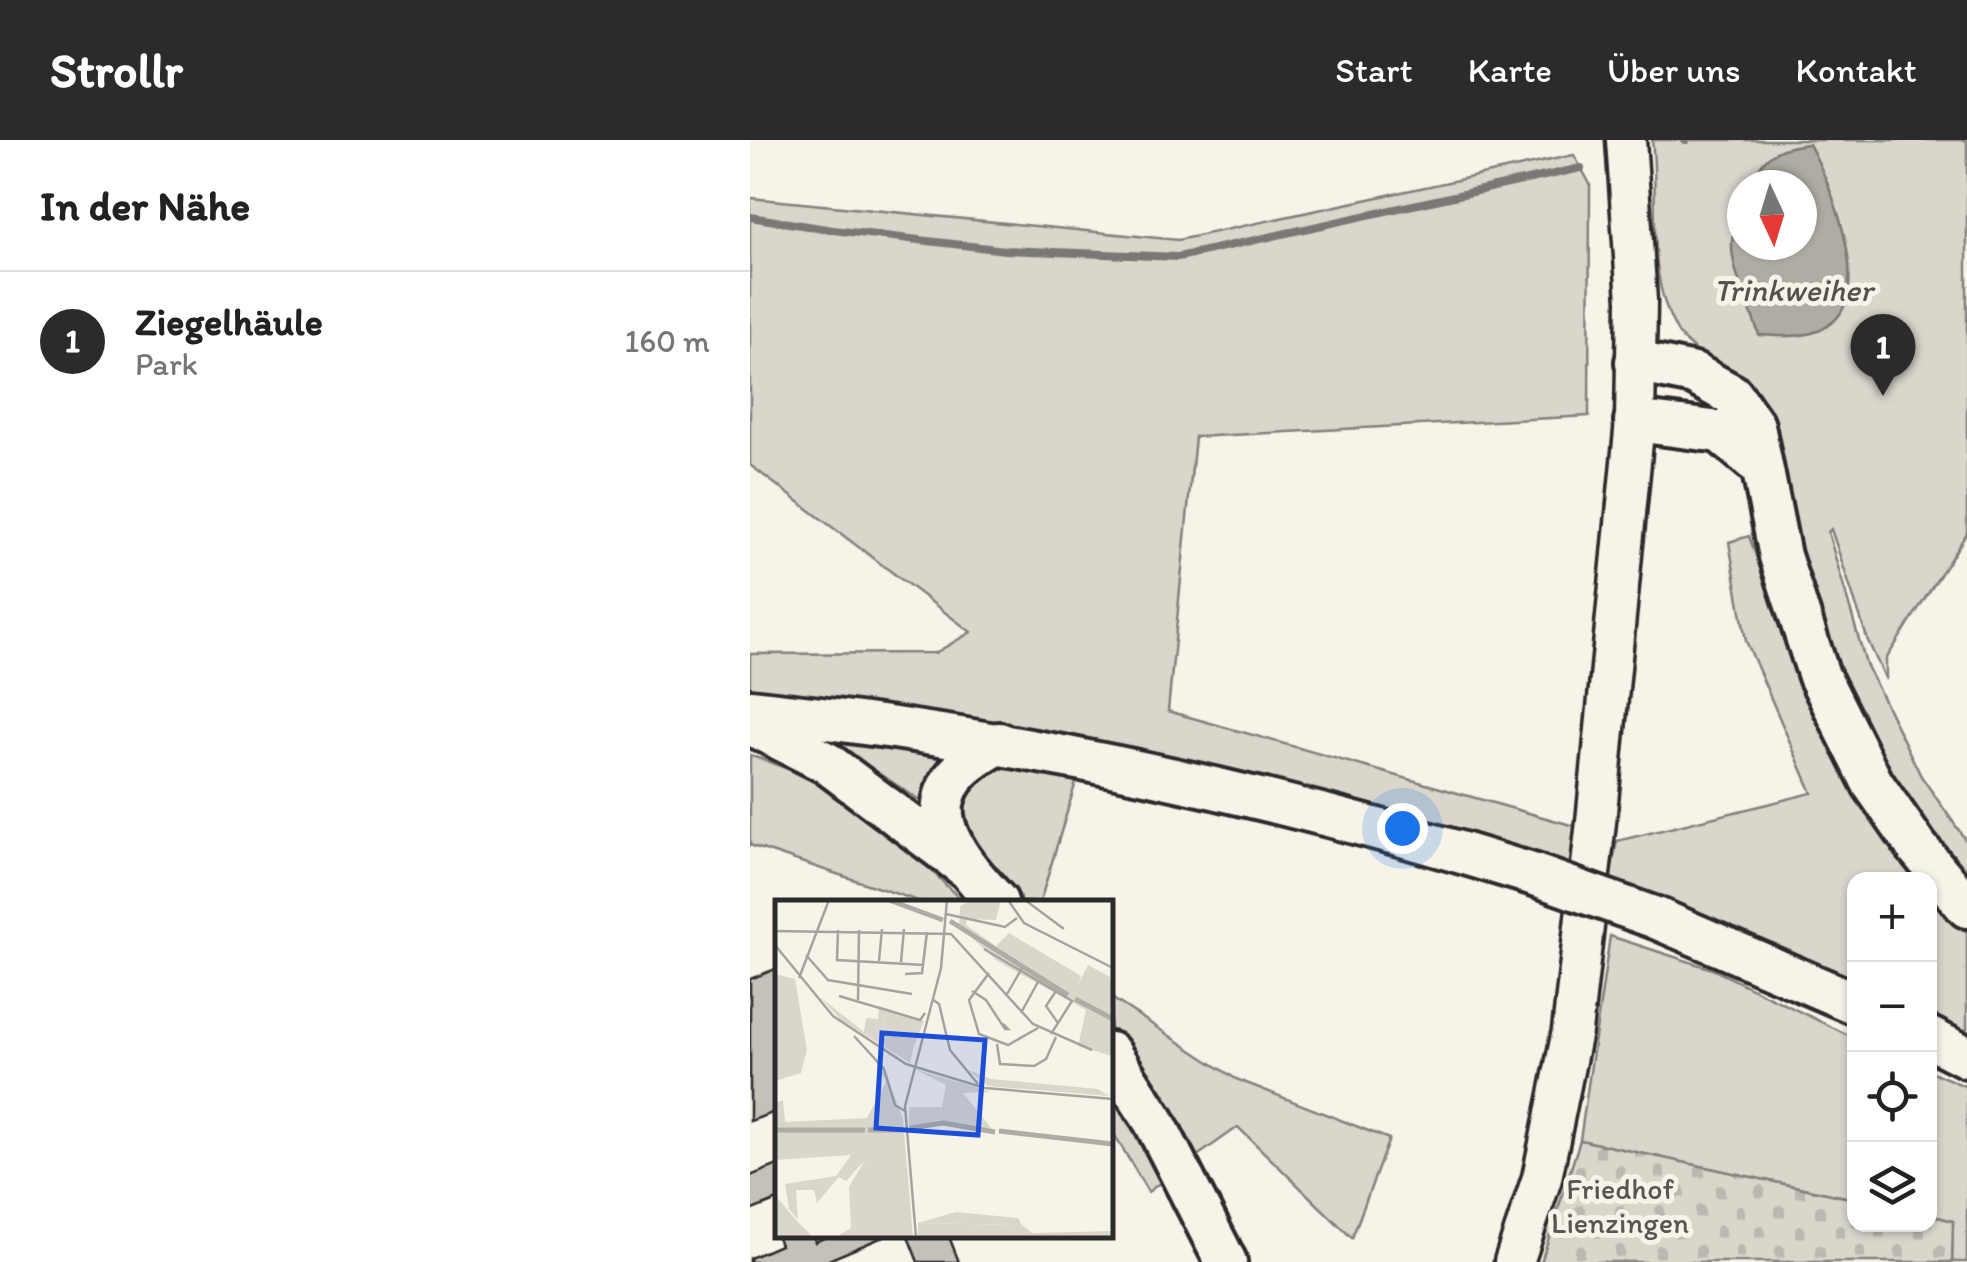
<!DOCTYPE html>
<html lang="de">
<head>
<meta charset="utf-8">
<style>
  body { margin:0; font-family:Itim,sans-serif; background:#f2f2f2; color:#222 }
  .controls { position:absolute; right:30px; bottom:30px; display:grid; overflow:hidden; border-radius:20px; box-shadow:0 2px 8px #0004 }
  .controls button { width:90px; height:90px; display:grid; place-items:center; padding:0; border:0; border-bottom:2px solid #e0e0e0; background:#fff; color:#222; font:50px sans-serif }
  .compass { position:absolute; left:977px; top:30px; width:90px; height:90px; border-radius:50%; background:#fff; box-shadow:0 2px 8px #0004; rotate:176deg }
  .you { position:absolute; left:652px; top:688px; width:35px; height:35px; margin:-25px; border:8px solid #fff; border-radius:50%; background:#1a73e8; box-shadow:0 0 0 15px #1a73e833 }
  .badge { display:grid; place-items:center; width:65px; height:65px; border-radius:50%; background:#2b2b2b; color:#fff; font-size:32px; font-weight:700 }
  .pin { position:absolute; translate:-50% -82px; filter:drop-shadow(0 2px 5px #0008) }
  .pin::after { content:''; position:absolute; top:52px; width:35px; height:30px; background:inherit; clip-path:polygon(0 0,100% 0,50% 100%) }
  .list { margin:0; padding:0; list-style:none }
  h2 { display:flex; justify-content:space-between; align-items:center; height:130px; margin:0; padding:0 40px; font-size:42px }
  h2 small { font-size:32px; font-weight:400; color:#767676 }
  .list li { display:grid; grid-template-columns:65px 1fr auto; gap:30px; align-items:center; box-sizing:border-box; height:140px; padding:0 40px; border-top:2px solid #e0e0e0 }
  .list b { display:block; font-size:38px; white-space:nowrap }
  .list p { margin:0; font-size:32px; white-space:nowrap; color:#767676 }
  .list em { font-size:32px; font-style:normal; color:#767676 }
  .icon { flex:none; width:55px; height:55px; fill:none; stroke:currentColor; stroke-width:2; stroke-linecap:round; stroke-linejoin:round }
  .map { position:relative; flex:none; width:1217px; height:1122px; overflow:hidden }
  header { display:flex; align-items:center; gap:60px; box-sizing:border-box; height:140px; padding:0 50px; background:#2b2b2b; color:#fff }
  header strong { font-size:48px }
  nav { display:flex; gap:55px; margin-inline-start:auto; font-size:35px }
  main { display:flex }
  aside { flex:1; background:#fff }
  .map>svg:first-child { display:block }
  .green { fill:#dad6cc; stroke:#82807c; stroke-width:2.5; fill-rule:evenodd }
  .cemetery { fill:url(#cemetery-stones); stroke:#82807c; stroke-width:2.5 }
  .water { fill:#afaca4; stroke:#7a7874; stroke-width:2.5 }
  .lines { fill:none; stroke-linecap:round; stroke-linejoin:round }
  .stream { stroke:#7a7874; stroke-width:8 }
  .building { fill:#c4c1b9; stroke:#2b2b2b; stroke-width:2.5 }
  .secondary-casing { stroke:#2b2b2b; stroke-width:45 }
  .primary-casing { stroke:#2b2b2b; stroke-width:48 }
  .secondary { stroke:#f7f3e8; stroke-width:38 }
  .primary { stroke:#f7f3e8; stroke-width:40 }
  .primary-bridge-casing { stroke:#2b2b2b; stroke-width:48; stroke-linecap:butt }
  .primary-bridge { stroke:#f7f3e8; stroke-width:40 }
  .labels { text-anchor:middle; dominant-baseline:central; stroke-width:10; stroke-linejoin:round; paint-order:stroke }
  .park-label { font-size:30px; fill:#575653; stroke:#f7f3e8 }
  .water-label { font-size:32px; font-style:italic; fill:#53524f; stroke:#f7f3e8 }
  .inset-river { fill:none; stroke:#afaca4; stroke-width:5 }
  .inset-road { fill:none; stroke:#a5a39c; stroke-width:2.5 }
  .view { fill:#1d4ed8; fill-opacity:0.15; stroke:#1d4ed8; stroke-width:5 }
  .inset-edge { fill:none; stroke:#2b2b2b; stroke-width:5 }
</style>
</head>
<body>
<header>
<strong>Strollr</strong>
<nav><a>Start</a><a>Karte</a><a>Über uns</a><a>Kontakt</a></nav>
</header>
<main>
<aside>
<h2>In der Nähe<small></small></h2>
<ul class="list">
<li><span class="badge">1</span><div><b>Ziegelhäule</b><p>Park</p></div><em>160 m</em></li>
</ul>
</aside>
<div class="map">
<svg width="1217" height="1122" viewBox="0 0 1217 1122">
  <defs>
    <pattern id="cemetery-stones" width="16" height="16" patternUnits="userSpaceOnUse" patternTransform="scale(2.5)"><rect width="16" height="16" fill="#dad6cc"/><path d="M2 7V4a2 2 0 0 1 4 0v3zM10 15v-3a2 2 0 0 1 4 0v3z" fill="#bbb8af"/></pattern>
  </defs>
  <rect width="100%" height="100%" fill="#f7f3e8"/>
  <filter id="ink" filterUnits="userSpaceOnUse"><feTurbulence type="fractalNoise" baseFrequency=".01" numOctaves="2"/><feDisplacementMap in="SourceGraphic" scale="20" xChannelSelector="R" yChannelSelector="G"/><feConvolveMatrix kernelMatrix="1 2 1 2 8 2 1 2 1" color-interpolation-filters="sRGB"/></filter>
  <g filter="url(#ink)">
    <!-- green -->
    <g class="green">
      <path d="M902,0H1217V393L1136,519V540L1118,501L1081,389L1078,392L1116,524L1171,636L1217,702V752L1137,638L1098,555L967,228C955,217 935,205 927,191C894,134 910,63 902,0ZM992,45H1052V105H992Z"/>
      <path d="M824,15L840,44L839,276L445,297L418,571L828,687L819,731L0,561V514L185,513L221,492L0,325V58L428,100Z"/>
      <path d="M999,396C1025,469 1050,543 1083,612C1105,658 1139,700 1170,739L1104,740V849L859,742L867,701L1062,653L996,501L979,402Z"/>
      <path d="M84,599L193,614L194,617L174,657L169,660L84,603Z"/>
      <path d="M0,615L65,639L149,698L213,762H171L0,705Z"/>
      <path d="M255,626L328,635L290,762H269L223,709L213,692L211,658L234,632Z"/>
      <path d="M1180,751L1217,793V901L1180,883Z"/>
      <path d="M860,796L962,829L1104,898V1059L830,1000Z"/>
      <path d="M360,857L486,939L639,999L602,1098L488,987L443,1019L360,894Z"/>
      <path d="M1180,931L1217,947V1122H1202L1203,1081L1180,1075Z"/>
      <path d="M360,949L418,1037L398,1052L360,987Z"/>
    </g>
    <!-- cemetery -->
    <path class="cemetery" d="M830,1000L1104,1059V1084H1180V1075L1203,1081L1202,1122H791Z"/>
    <!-- water -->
    <path class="water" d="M1059,4C1080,42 1122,145 1084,181C1064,200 1034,196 1009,195C1000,165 981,133 982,102C982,92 989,80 992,71V105H1052V45H1001C1012,14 1028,7 1059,4Z"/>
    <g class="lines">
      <!-- stream -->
      <g class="stream">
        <path d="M935,0H936"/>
        <path d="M0,77L83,90L255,110L428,117L831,28"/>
      </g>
    </g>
    <!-- building -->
    <g class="building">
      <path d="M28,828V971L0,981V839Z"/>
      <path d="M28,1025V1060L0,1071V1036Z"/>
      <path d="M26,1094H63L65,1102L83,1094L135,1096L74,1122H0V1118L30,1105Z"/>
      <path d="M157,1094H198L209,1122H168Z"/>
    </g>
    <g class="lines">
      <defs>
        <path id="secondary" d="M764,1122L792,1038L822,891L846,682L885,281L887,161L876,0"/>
        <g id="primary">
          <path d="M886,222L944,234L982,255L1004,286L1030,416L1069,536L1123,644L1167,707L1217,767"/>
          <path d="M885,281L970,292L1010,326"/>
          <path d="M0,570C268,598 528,655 785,735"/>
          <path d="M0,584L77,623L214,726"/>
          <path d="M247,762C216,728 166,676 210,631C220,620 236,611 249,603"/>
          <path d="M906,778L1104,863"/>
          <path d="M1180,898L1217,917"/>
          <path d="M360,913L404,981L476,1122"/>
        </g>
      </defs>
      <!-- secondary casing -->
      <use href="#secondary" class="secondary-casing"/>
      <!-- primary casing -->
      <use href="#primary" class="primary-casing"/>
      <!-- secondary -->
      <use href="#secondary" class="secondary"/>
      <!-- primary -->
      <use href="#primary" class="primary"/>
      <defs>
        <path id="primary-bridge" d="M785,735L906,778"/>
      </defs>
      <!-- primary-bridge casing -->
      <use href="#primary-bridge" class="primary-bridge-casing"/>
      <!-- primary-bridge -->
      <use href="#primary-bridge" class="primary-bridge"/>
    </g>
  </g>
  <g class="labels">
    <!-- park labels -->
    <g class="park-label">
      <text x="870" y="1048">Friedhof<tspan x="870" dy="34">Lienzingen</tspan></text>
    </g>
    <!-- water labels -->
    <g class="water-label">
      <text x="1043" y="150">Trinkweiher</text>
    </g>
  </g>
  <!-- overview -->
  <g transform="translate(25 760)">
    <rect width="338" height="338" fill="#f7f3e8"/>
    <path d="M197,0H226L221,20L192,19L191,25L221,46L234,33L306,76L303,85L313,65L337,78V156L303,146L311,110L222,61L184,26L185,6ZM45,97L89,132L91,118L103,119L104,106L111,108L108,137L139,146L135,163L65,119ZM99,158L111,175L128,219L138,337H61L76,328L74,287L90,260L71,281L64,277L42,303L39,290H21L23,320L14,309L10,284L61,276L76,255L0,260V203L8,200L10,222L92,218L111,182ZM139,169L217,192L188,193L221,234L168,224L134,229V207H167L171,185ZM193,170L216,179L323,189L334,196L213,186Z" fill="#dad6cc"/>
    <path d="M0,74L20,79L32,150L26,173L0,181ZM0,295L21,320L38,337H0ZM143,323L247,325L257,333L337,331V337H143Z" fill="#dad6cc"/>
    <path d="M111,108L149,121L139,146L108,137Z" fill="#dad6cc"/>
    <path d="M181,312L243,318L247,325L143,323Z" fill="#dad6cc"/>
    <path class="inset-river" d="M114,0L168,20M175,21L293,95M300,99L338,119M135,228L168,223L220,232M0,230H90M93,230H124M224,231L338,244"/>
    <path class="inset-road" d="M233,0L249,23L338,68M250,0L289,29M171,14L230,27L242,18M63,30L62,60L149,65M0,31L176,34L258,124L317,150M0,45L58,116L131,164L210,188L338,199M209,49L297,101L276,134M31,55L53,80L137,94M104,61L107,29M126,62L129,29M214,73L194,100L204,134L233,145L263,128M130,74L147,73L152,32M24,78L54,0M197,91L211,100L230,129H233L228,124M281,91L271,106L283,123M64,96L145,120L150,113M231,96L247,68M157,99L164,104L175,150L203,184M83,100L84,30M246,113L264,80M79,136L109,169L120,205L130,211M222,144L225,164L259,166L271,159L281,137M141,337L130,206L166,68L172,0"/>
    <path class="view" d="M107,133L210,140L203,235L101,228Z"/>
    <rect width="338" height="338" class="inset-edge"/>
  </g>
</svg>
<div class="controls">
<button>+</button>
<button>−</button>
<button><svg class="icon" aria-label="locate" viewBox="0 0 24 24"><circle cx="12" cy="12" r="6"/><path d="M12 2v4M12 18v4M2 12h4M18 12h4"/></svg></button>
<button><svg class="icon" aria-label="layers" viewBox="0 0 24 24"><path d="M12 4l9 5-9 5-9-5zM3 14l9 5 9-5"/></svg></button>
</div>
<svg class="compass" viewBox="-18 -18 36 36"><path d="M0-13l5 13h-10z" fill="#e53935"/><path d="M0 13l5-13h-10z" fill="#767676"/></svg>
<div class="you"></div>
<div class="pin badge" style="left:1133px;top:256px">1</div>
</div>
</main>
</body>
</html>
